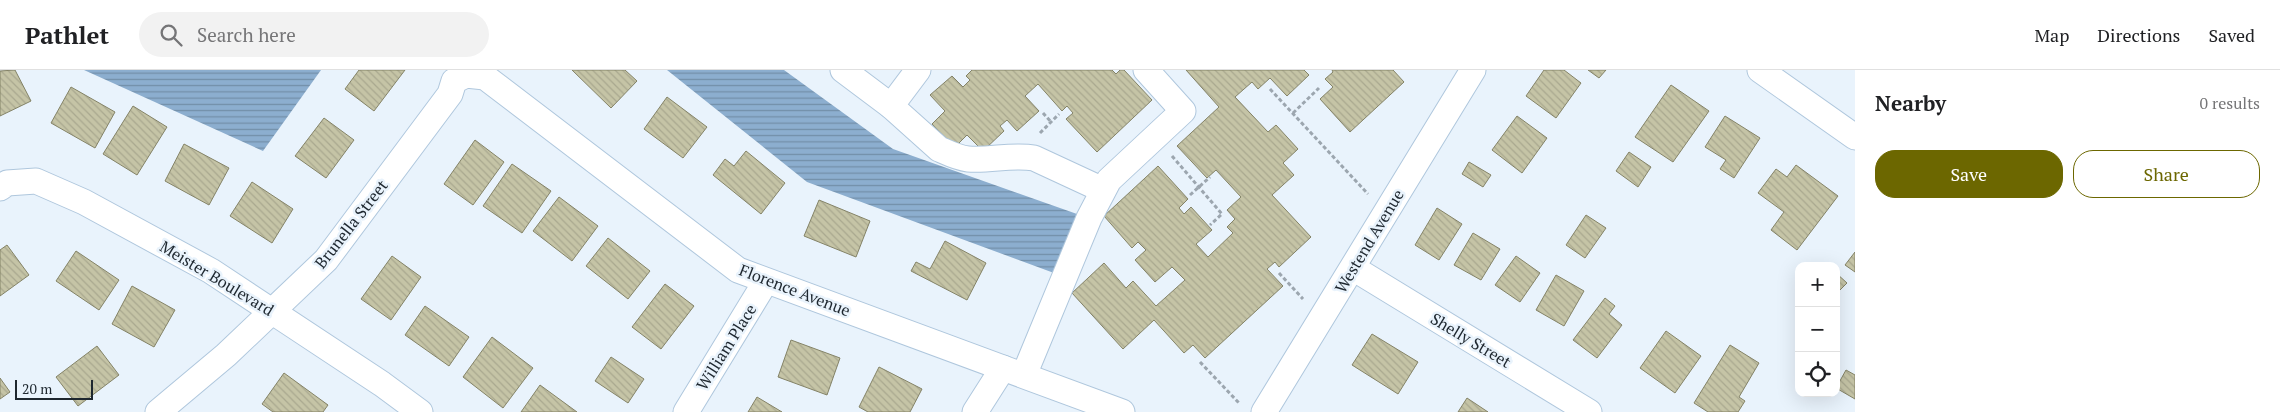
<!DOCTYPE html>
<html lang="en">
<head>
<meta charset="utf-8">
<style>
  body { margin:0; font-family:"PT Serif",serif; background:#f2f2f2; color:#202124 }
  .controls { position:absolute; right:15px; bottom:15px; display:grid; overflow:hidden; border-radius:10px; box-shadow:0 5px 20px #0002 }
  .controls button { width:45px; height:45px; display:grid; place-items:center; padding:0; border:0; border-bottom:1px solid #e0e0e0; background:#fff; color:#202124; font:25px sans-serif }
  .scale { position:absolute; left:15px; bottom:12px; width:78px; box-sizing:border-box; padding-left:5px; border:2px solid #1e272f; border-top:0; font-size:14px; line-height:18px; white-space:nowrap; color:#1e272f; -webkit-text-stroke:4px #e9f3fc; paint-order:stroke }
  .list { margin:0; padding:0; list-style:none }
  h2 { display:flex; justify-content:space-between; align-items:center; height:65px; margin:0; padding:0 20px; font-size:21px }
  h2 small { font-size:16px; font-weight:400; color:#757577 }
  .actions { display:flex; gap:10px; padding:15px 20px }
  .actions a { flex:1; padding:11px 0; border:1px solid #6c6700; border-radius:20px; text-align:center; font-size:18px; color:#6c6700 }
  .actions .main { background:#6c6700; color:#fff }
  .icon { flex:none; width:28px; height:28px; fill:none; stroke:currentColor; stroke-width:2; stroke-linecap:round; stroke-linejoin:round }
  .map { position:relative; flex:none; width:1855px; height:342px; overflow:hidden }
  header { display:flex; align-items:center; gap:30px; box-sizing:border-box; height:70px; padding:0 25px; background:#fff; border-bottom:1px solid #e0e0e0 }
  header strong { font-size:24px }
  nav { display:flex; gap:28px; margin-inline-start:auto; font-size:18px }
  .search { width:350px; height:45px; background:#f2f2f2; display:flex; align-items:center; gap:12px; box-sizing:border-box; padding:0 18px; border-radius:28px; color:#757577; font-size:19px }
  main { display:flex }
  aside { flex:1; background:#fff }
  .map>svg:first-child { display:block }
  .water { fill:url(#water-rules) }
  .building { fill:url(#building-back-hatch); stroke:#848367 }
  .lines { fill:none; stroke-linecap:round; stroke-linejoin:round }
  .minor-casing { stroke:#afc7dd; stroke-width:27 }
  .path { stroke:#9ca6af; stroke-width:3; stroke-dasharray:4 2.5; stroke-linecap:butt }
  .minor { stroke:#fff; stroke-width:25 }
  .labels { text-anchor:middle; dominant-baseline:central; stroke-width:5; stroke-linejoin:round; paint-order:stroke }
  .street-label { font-size:16px; fill:#1e272f; stroke:#e9f3fc }
</style>
</head>
<body>
<header>
<strong>Pathlet</strong>
<div class="search"><svg class="icon" aria-label="search" viewBox="0 0 24 24"><circle cx="10" cy="10" r="6"/><path d="M15 15l6 6"/></svg>Search here</div>
<nav><a>Map</a><a>Directions</a><a>Saved</a></nav>
</header>
<main>
<div class="map">
<svg width="1855" height="342" viewBox="0 0 1855 342">
  <defs>
    <pattern id="water-rules" width="6" height="5" patternUnits="userSpaceOnUse" patternTransform="scale(1.25)"><rect width="6" height="5" fill="#8caecf"/><path d="M0 2.5h6" fill="none" stroke="#728ea8"/></pattern>
    <pattern id="building-back-hatch" width="6" height="6" patternUnits="userSpaceOnUse" patternTransform="scale(1.25)"><rect width="6" height="6" fill="#c5c4a6"/><path d="M-1 5l2 2M0 0l6 6M5-1l2 2" fill="none" stroke="#a9a88f"/></pattern>
  </defs>
  <rect width="100%" height="100%" fill="#e9f3fc"/>
  <!-- water -->
  <g class="water">
    <path d="M84,0H321L263,81Z"/>
    <path d="M667,0H784L893,79L1077,144L1054,203L807,112Z"/>
  </g>
  <!-- building -->
  <g class="building">
    <path d="M15,0L31,31L0,46V1Z"/>
    <path d="M359,0H405L374,41L345,19Z"/>
    <path d="M572,0H625L637,11L611,38Z"/>
    <path d="M972,0H1112L1116,4L1120,0H1124L1152,30L1097,82L1066,49L1073,43L1067,36L1062,41L1038,14L1025,26L1039,41L1017,61L1007,50L1000,56L1004,61L983,81L967,65L954,78L932,54L945,41L930,25L952,6L963,17L970,10L966,6Z"/>
    <path d="M1186,0H1304L1309,5L1287,26L1270,8L1258,19L1252,12L1235,27L1268,62L1276,55L1298,79L1283,93L1294,105L1272,125L1311,167L1279,197L1275,192L1267,199L1283,216L1205,288L1193,275L1184,283L1154,250L1123,279L1072,223L1104,193L1126,218L1133,211L1156,236L1185,210L1172,197L1155,212L1135,190L1146,180L1138,172L1132,178L1104,146L1158,96L1188,129L1179,138L1184,144L1191,137L1212,160L1196,174L1208,187L1233,163L1227,157L1235,149L1227,140L1241,127L1216,100L1207,108L1177,76L1219,37Z"/>
    <path d="M1332,0H1393L1404,12L1350,62L1320,29L1333,17L1325,9L1333,2Z"/>
    <path d="M1544,0H1564L1581,13L1556,48L1526,26Z"/>
    <path d="M1588,0H1606L1599,8Z"/>
    <path d="M1671,15L1709,41L1673,92L1635,67Z"/>
    <path d="M71,17L115,42L95,78L51,53Z"/>
    <path d="M667,27L707,57L683,88L644,59Z"/>
    <path d="M133,36L167,57L137,105L103,84Z"/>
    <path d="M1517,46L1547,68L1522,103L1492,80Z"/>
    <path d="M1725,46L1760,68L1734,108L1720,99L1726,90L1705,77Z"/>
    <path d="M324,48L354,70L326,108L295,86Z"/>
    <path d="M475,70L504,92L473,135L444,114Z"/>
    <path d="M184,74L229,98L209,135L165,111Z"/>
    <path d="M746,81L785,113L761,144L713,105L725,89L734,96Z"/>
    <path d="M1629,82L1651,97L1638,117L1616,101Z"/>
    <path d="M1469,92L1491,105L1483,117L1462,104Z"/>
    <path d="M512,94L551,121L522,163L483,136Z"/>
    <path d="M1796,95L1838,126L1797,180L1771,160L1784,142L1758,123L1776,99L1787,107Z"/>
    <path d="M252,112L293,139L272,173L230,146Z"/>
    <path d="M559,127L598,156L572,191L533,161Z"/>
    <path d="M819,130L870,151L856,187L804,166Z"/>
    <path d="M1437,138L1462,154L1439,190L1415,175Z"/>
    <path d="M1586,145L1606,158L1585,188L1566,175Z"/>
    <path d="M1473,163L1500,179L1481,210L1454,195Z"/>
    <path d="M608,168L650,201L628,229L586,196Z"/>
    <path d="M945,171L986,193L967,230L911,201L916,192L930,199Z"/>
    <path d="M7,175L29,205L0,226V180Z"/>
    <path d="M76,181L119,210L99,240L56,211Z"/>
    <path d="M1855,182V202L1845,195Z"/>
    <path d="M392,186L421,207L391,250L361,229Z"/>
    <path d="M1516,186L1540,203L1520,232L1495,215Z"/>
    <path d="M1836,203L1847,213L1836,224Z"/>
    <path d="M1556,205L1584,221L1564,256L1536,240Z"/>
    <path d="M665,214L694,236L661,279L632,257Z"/>
    <path d="M132,216L175,240L154,277L112,254Z"/>
    <path d="M1605,228L1615,236L1609,244L1622,255L1597,288L1573,270Z"/>
    <path d="M425,236L469,267L449,296L405,265Z"/>
    <path d="M1666,261L1701,286L1675,323L1640,298Z"/>
    <path d="M1372,264L1418,292L1398,324L1352,295Z"/>
    <path d="M492,267L533,298L503,338L463,307Z"/>
    <path d="M791,270L840,288L827,325L778,307Z"/>
    <path d="M1730,275L1759,293L1739,327L1745,331L1738,342H1708L1694,333Z"/>
    <path d="M97,276L119,305L78,336L56,307Z"/>
    <path d="M611,287L644,309L628,333L595,311Z"/>
    <path d="M879,297L922,319L910,342H868L859,337Z"/>
    <path d="M1846,300L1855,305V329L1836,318Z"/>
    <path d="M284,303L328,335L323,342H273L262,334Z"/>
    <path d="M0,308L10,322L0,329Z"/>
    <path d="M540,315L577,342H521Z"/>
    <path d="M757,327L782,342H748Z"/>
    <path d="M1467,328L1488,342H1458Z"/>
  </g>
  <g class="lines">
    <defs>
      <g id="minor">
        <path d="M843,0L891,36L939,79C948,83 958,88 968,89C990,91 1012,84 1034,88L1103,120"/>
        <path d="M1760,0L1855,67"/>
        <path d="M891,36L918,0"/>
        <path d="M0,118L7,113L36,111L84,132L211,201L382,314L420,342"/>
        <path d="M1353,198L1589,342"/>
        <path d="M1024,305L1089,148L1109,110L1183,41L1146,0"/>
        <path d="M158,342L226,285L326,190L450,24L454,11L466,5L485,7L738,200L1122,342"/>
        <path d="M686,342L766,211"/>
        <path d="M975,342L1003,298"/>
        <path d="M1264,342L1473,0"/>
      </g>
    </defs>
    <!-- minor casing -->
    <use href="#minor" class="minor-casing"/>
    <!-- path -->
    <g class="path">
      <path d="M1270,19L1368,124"/>
      <path d="M1043,43L1051,52"/>
      <path d="M1293,43L1319,18"/>
      <path d="M1040,63L1059,44"/>
      <path d="M1172,86L1222,144L1210,155"/>
      <path d="M1190,125L1210,107"/>
      <path d="M1279,203L1303,229"/>
      <path d="M1200,292L1239,333"/>
    </g>
    <!-- minor -->
    <use href="#minor" class="minor"/>
  </g>
  <g class="labels">
    <!-- street labels -->
    <g class="street-label">
      <text transform="translate(351 154) rotate(-52)">Brunella Street</text>
      <text transform="translate(1369 171) rotate(-59)">Westend Avenue</text>
      <text transform="translate(217 208) rotate(31)">Meister Boulevard</text>
      <text transform="translate(795 220) rotate(21)">Florence Avenue</text>
      <text transform="translate(1471 270) rotate(31)">Shelly Street</text>
      <text transform="translate(726 277) rotate(-58)">William Place</text>
    </g>
  </g>
</svg>
<div class="controls">
<button>+</button>
<button>−</button>
<button><svg class="icon" aria-label="locate" viewBox="0 0 24 24"><circle cx="12" cy="12" r="6"/><path d="M12 2v4M12 18v4M2 12h4M18 12h4"/></svg></button>
</div>
<div class="scale">20 m</div>
</div>
<aside>
<h2>Nearby<small>0 results</small></h2>
<ul class="list">
</ul>
<div class="actions"><a class="main">Save</a><a>Share</a></div>
</aside>
</main>
</body>
</html>
